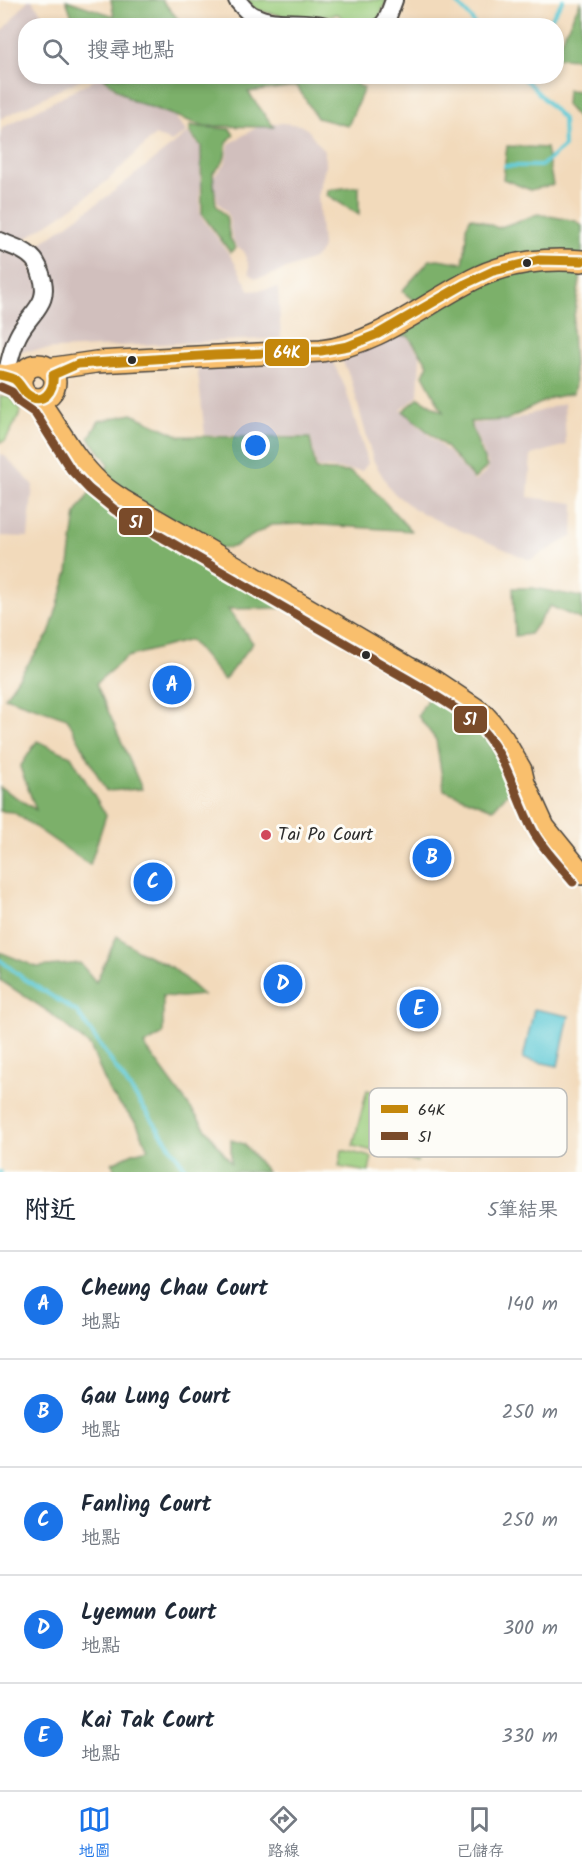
<!DOCTYPE html>
<html lang="zh-TW">
<head>
<meta charset="utf-8">
<style>
  body { margin:0; font-family:Kalam,"LXGW WenKai TC",sans-serif; background:#f6f6f7; color:#1f2937 }
  .you { position:absolute; left:256px; top:446px; width:21px; height:21px; margin:-15px; border:4px solid #fff; border-radius:50%; background:#1a73e8; box-shadow:0 0 0 9px #1a73e833 }
  .badge { display:grid; place-items:center; width:39px; height:39px; border-radius:50%; background:#1a73e8; color:#fff; font-size:20px; font-weight:700 }
  .pin { position:absolute; translate:-50% -50%; border:3px solid #fff; box-shadow:0 2px 6px #0006 }
  .list { margin:0; padding:0; list-style:none }
  h2 { display:flex; justify-content:space-between; align-items:center; height:78px; margin:0; padding:0 24px; font-size:26px }
  h2 small { font-size:20px; font-weight:400; color:#747a83 }
  .list li { display:grid; grid-template-columns:39px 1fr auto; gap:18px; align-items:center; box-sizing:border-box; height:108px; padding:0 24px; border-top:2px solid #e0e1e3 }
  .list b { display:block; font-size:22px; white-space:nowrap }
  .list p { margin:0; font-size:20px; white-space:nowrap; color:#747a83 }
  .list em { font-size:20px; font-style:normal; color:#747a83 }
  .icon { flex:none; width:33px; height:33px; fill:none; stroke:currentColor; stroke-width:2; stroke-linecap:round; stroke-linejoin:round }
  .map { position:relative; flex:none; width:582px; height:1172px; overflow:hidden }
  .search { position:absolute; background:#fff; box-shadow:0 3px 9px #0003; left:18px; right:18px; top:18px; height:66px; display:flex; align-items:center; gap:15px; box-sizing:border-box; padding:0 21px; border-radius:24px; color:#747a83; font-size:22px }
  .sheet { height:618px; background:#fff }
  nav { display:flex; justify-content:space-around; align-items:center; box-sizing:border-box; height:84px; border-top:2px solid #e0e1e3; background:#fff; font-size:16px; color:#747a83 }
  nav a { display:grid; justify-items:center; gap:3px }
  nav .on { color:#1a73e8 }
  .map>svg:first-child { display:block }
  .industrial { fill:#d1bfbd }
  .green { fill:#9acc7b; stroke:#627c53; stroke-width:1.5 }
  .forest { fill:#7bb06b; stroke:#536e4b; stroke-width:1.5 }
  .water { fill:#5dc9d5; stroke:#447a80; stroke-width:1.5 }
  .lines { fill:none; stroke-linecap:round; stroke-linejoin:round }
  .stream { stroke:#5dc9d5; stroke-width:4 }
  .minor-casing { stroke:#494541; stroke-width:20 }
  .major-casing { stroke:#494541; stroke-width:24 }
  .minor { stroke:#fff; stroke-width:16 }
  .major { stroke:#f9bf6d; stroke-width:21 }
  .bus-1-casing { stroke:#fdfcf7; stroke-width:14 }
  .bus-2-casing { stroke:#fdfcf7; stroke-width:14 }
  .bus-1 { stroke:#c4870b; stroke-width:9 }
  .bus-2 { stroke:#7a4b2a; stroke-width:9 }
  .bus-dot { fill:#2b2b2b; stroke:#fdfcf7; stroke-width:2 }
  .poi-dot { fill:#d1495b; stroke:#fdfcf7; stroke-width:2 }
  .labels { text-anchor:middle; dominant-baseline:central; stroke-width:6; stroke-linejoin:round; paint-order:stroke }
  .poi-label { font-size:18px; fill:#2b2b2b; stroke:#fdfcf7; text-anchor:start }
  .key { fill:#fdfcf7; stroke:#bebdba; stroke-width:1.5 }
  .key-label { font-size:16px; fill:#2b2b2b }
  .line-badge { stroke:#fdfcf7; stroke-width:2 }
  .badge-label { font-size:16px; text-anchor:middle; font-weight:bold; fill:#fff }
</style>
</head>
<body>
<div class="map">
<svg width="582" height="1172" viewBox="0 0 582 1172">
  <rect width="100%" height="100%" fill="#fdfcf7"/>
  <filter id="ink" filterUnits="userSpaceOnUse"><feTurbulence type="fractalNoise" baseFrequency=".0167" numOctaves="2"/><feDisplacementMap in="SourceGraphic" scale="12" xChannelSelector="R" yChannelSelector="G"/><feConvolveMatrix kernelMatrix="1 2 1 2 8 2 1 2 1" color-interpolation-filters="sRGB"/></filter>
  <filter id="wash" filterUnits="userSpaceOnUse"><feTurbulence type="fractalNoise" baseFrequency=".008" numOctaves="4" result="noise"/><feDisplacementMap in="SourceGraphic" scale="24" xChannelSelector="R" yChannelSelector="G"/><feGaussianBlur stdDeviation="1.35" result="paint"/><feColorMatrix in="noise" values="0 0 0 0 0 0 0 0 0 0 0 0 0 0 0 0 0 1.4 0 .05"/><feComposite in="paint" operator="in"/></filter>
  <g filter="url(#wash)">
    <rect width="100%" height="100%" fill="#f2dabb"/>
    <!-- industrial -->
    <g class="industrial">
      <path d="M28,0H32L50,25L26,26V76L85,77L0,119V34Z"/>
      <path d="M100,77L130,100L175,117L187,132L171,142L155,135L108,180L76,205L25,239L17,241L5,237L0,233V135L2,128Z"/>
      <path d="M282,123L300,125L308,130L324,151L326,160L325,168L318,195L322,246L320,252L313,259L265,277L255,278L249,273V266L243,250L238,248L232,238L228,214L218,202L214,183V176L225,164L229,144L254,129L264,125Z"/>
      <path d="M188,133L200,147V215L232,258L250,291L278,288L281,338L17,351L44,308L33,249L109,195Z"/>
      <path d="M0,246L24,254L42,290L15,336L3,352L0,345Z"/>
      <path d="M406,335L420,356L418,396L401,410L450,454L475,482L488,470V464L472,424L513,420L564,403L566,445L531,455L528,497L574,503L573,536L530,560L436,520L413,508L395,494L389,487L373,460L351,379L337,350L391,337Z"/>
      <path d="M327,350L345,387L368,463L362,471L317,467L311,437L205,435L196,356Z"/>
      <path d="M0,454L4,455L33,485L28,537L0,536Z"/>
    </g>
    <!-- green -->
    <g class="green">
      <path d="M245,0H387L377,22L362,26L351,25L338,14L299,19L256,10Z"/>
      <path d="M0,396H9L20,409L19,416L5,441L0,442Z"/>
      <path d="M367,1090L431,1106L417,1162L353,1146Z"/>
      <path d="M342,1150L372,1157L369,1172L339,1167Z"/>
    </g>
    <!-- forest -->
    <g class="forest">
      <path d="M66,0L114,16L111,0H162L183,25H75Z"/>
      <path d="M581,0L582,59L557,58V49Z"/>
      <path d="M342,76L364,88L348,126L317,118L297,86L248,92L274,127L203,126L131,100L102,77Z"/>
      <path d="M567,90L582,91V123L566,105Z"/>
      <path d="M190,125L201,127L230,129L234,135C221,145 229,151 223,162C222,165 215,170 213,173L216,205L226,216L230,238L236,248L230,252L202,214L201,146L190,133Z"/>
      <path d="M507,146L546,148L553,185L530,190L503,179Z"/>
      <path d="M359,186V215L327,195L328,190Z"/>
      <path d="M538,214L576,221L582,226V269L572,328L575,385L573,393L551,398L506,420L470,422L487,467L474,479L446,447L403,411L419,398L443,412L423,375L428,364L408,336L390,335L413,320L414,301L402,291L430,260L438,259L463,263L467,239L466,227L471,217L498,228Z"/>
      <path d="M132,414L180,436L310,438L316,470L350,472L369,485L411,531L307,524L271,525L233,547L187,553L199,561L231,572L290,608L228,609L253,643L224,680L190,640L127,657L96,683L142,789L106,791L67,718L5,697L49,634L68,572L76,513L109,464L89,438L99,421Z"/>
      <path d="M513,588H533L582,597V620L550,606L530,634L515,636Z"/>
      <path d="M431,692L477,721L514,786L493,809L444,790L436,740L418,716Z"/>
      <path d="M37,741L71,756L106,815L90,865L13,812L0,811V787L36,810L20,767Z"/>
      <path d="M117,936L137,950L173,968L203,995L182,997L163,996V1034L144,1045L231,1163V1140L244,1144L267,1172H115L112,1163L133,1153L148,1149L137,1124L110,1093L90,1046L49,1012L0,980V952L37,967L80,963L96,982Z"/>
    </g>
    <!-- water -->
    <path class="water" d="M534,1009L569,1016L558,1066L523,1059Z"/>
    <g class="lines">
      <!-- stream -->
      <g class="stream">
        <path d="M454,0L471,18L475,26"/>
        <path d="M546,26L563,0"/>
        <path d="M505,166H541L564,147L563,119L528,82L520,76"/>
        <path d="M0,960L23,978L77,1012L188,1172"/>
        <path d="M0,1172H1"/>
      </g>
    </g>
  </g>
  <g filter="url(#ink)">
    <g class="lines">
      <defs>
        <g id="minor">
          <path d="M237,0C242,6 247,13 254,16C276,27 302,19 325,26"/>
          <path d="M382,26L387,19L394,0"/>
          <path d="M0,241C10,246 21,248 29,255C36,260 39,266 41,274C52,305 30,311 18,336C12,348 9,362 6,376"/>
        </g>
        <g id="major">
          <circle cx="38" cy="382" r="17"/>
          <path d="M48,369L96,362L321,351C380,344 426,302 478,277C512,261 546,258 582,261"/>
          <path d="M0,375L6,376L25,372"/>
          <path d="M37,399C58,427 73,459 99,483C106,490 114,495 122,500L409,668L434,681L482,713L490,722L503,739L521,770L524,783L544,827L582,874"/>
        </g>
      </defs>
      <!-- minor casing -->
      <use href="#minor" class="minor-casing"/>
      <!-- major casing -->
      <use href="#major" class="major-casing"/>
      <!-- minor -->
      <use href="#minor" class="minor"/>
      <!-- major -->
      <use href="#major" class="major"/>
      <defs>
        <path id="bus-1" d="M0,375C5,376 10,377 14,379C20,383 22,390 27,394C42,407 55,391 53,375L78,364L215,355L321,351L348,346L378,334L465,284L493,271L539,260L582,261"/>
        <path id="bus-2" d="M1,387L12,392L19,402L35,413L71,470L89,489L115,510L428,691C443,701 460,710 474,722C506,750 514,795 533,831C542,848 560,866 573,882"/>
      </defs>
      <!-- bus-1 casing -->
      <use href="#bus-1" class="bus-1-casing"/>
      <!-- bus-2 casing -->
      <use href="#bus-2" class="bus-2-casing"/>
      <!-- bus-1 -->
      <use href="#bus-1" class="bus-1"/>
      <!-- bus-2 -->
      <use href="#bus-2" class="bus-2"/>
    </g>
  </g>
  <!-- markers -->
  <g class="bus-dot">
    <circle cx="527" cy="263" r="5"/>
    <circle cx="132" cy="360" r="5"/>
    <circle cx="366" cy="655" r="5"/>
  </g>
  <circle class="poi-dot" cx="266" cy="835" r="6"/>
  <g class="labels">
    <!-- poi labels -->
    <g class="poi-label">
      <text x="278" y="835">Tai Po Court</text>
    </g>
  </g>
  <!-- legend -->
  <rect x="369" y="1088" width="198" height="69" rx="9" class="key"/>
  <rect x="381" y="1105" width="27" height="8" fill="#c4870b"/>
  <rect x="381" y="1132" width="27" height="8" fill="#7a4b2a"/>
  <g class="key-label">
    <text x="418" y="1115">64K</text>
    <text x="418" y="1142">51</text>
  </g>
  <g class="line-badge">
    <rect x="264" y="338" width="46" height="29" rx="6" fill="#c4870b"/>
    <rect x="118" y="507" width="35" height="29" rx="6" fill="#7a4b2a"/>
    <rect x="453" y="705" width="35" height="29" rx="6" fill="#7a4b2a"/>
  </g>
  <g class="badge-label">
    <text x="287" y="358">64K</text>
    <text x="136" y="528">51</text>
    <text x="470" y="725">51</text>
  </g>
</svg>
<div class="you"></div>
<div class="pin badge" style="left:172px;top:685px">A</div>
<div class="pin badge" style="left:432px;top:858px">B</div>
<div class="pin badge" style="left:153px;top:882px">C</div>
<div class="pin badge" style="left:283px;top:984px">D</div>
<div class="pin badge" style="left:419px;top:1009px">E</div>
<div class="search"><svg class="icon" aria-label="search" viewBox="0 0 24 24"><circle cx="10" cy="10" r="6"/><path d="M15 15l6 6"/></svg>搜尋地點</div>
</div>
<section class="sheet">
<h2>附近<small>5筆結果</small></h2>
<ul class="list">
<li><span class="badge">A</span><div><b>Cheung Chau Court</b><p>地點</p></div><em>140 m</em></li>
<li><span class="badge">B</span><div><b>Gau Lung Court</b><p>地點</p></div><em>250 m</em></li>
<li><span class="badge">C</span><div><b>Fanling Court</b><p>地點</p></div><em>250 m</em></li>
<li><span class="badge">D</span><div><b>Lyemun Court</b><p>地點</p></div><em>300 m</em></li>
<li><span class="badge">E</span><div><b>Kai Tak Court</b><p>地點</p></div><em>330 m</em></li>
</ul>
</section>
<nav>
<a class="on"><svg class="icon" aria-label="map" viewBox="0 0 24 24"><path d="M3 6l6-2 6 2 6-2v14l-6 2-6-2-6 2zM9 4v14M15 6v14"/></svg>地圖</a>
<a><svg class="icon" aria-label="directions" viewBox="0 0 24 24"><path d="M12 3l9 9-9 9-9-9zM9 14v-3h6M13 9l2 2-2 2"/></svg>路線</a>
<a><svg class="icon" aria-label="saved" viewBox="0 0 24 24"><path d="M7 4h10v16l-5-4-5 4z"/></svg>已儲存</a>
</nav>
</body>
</html>
